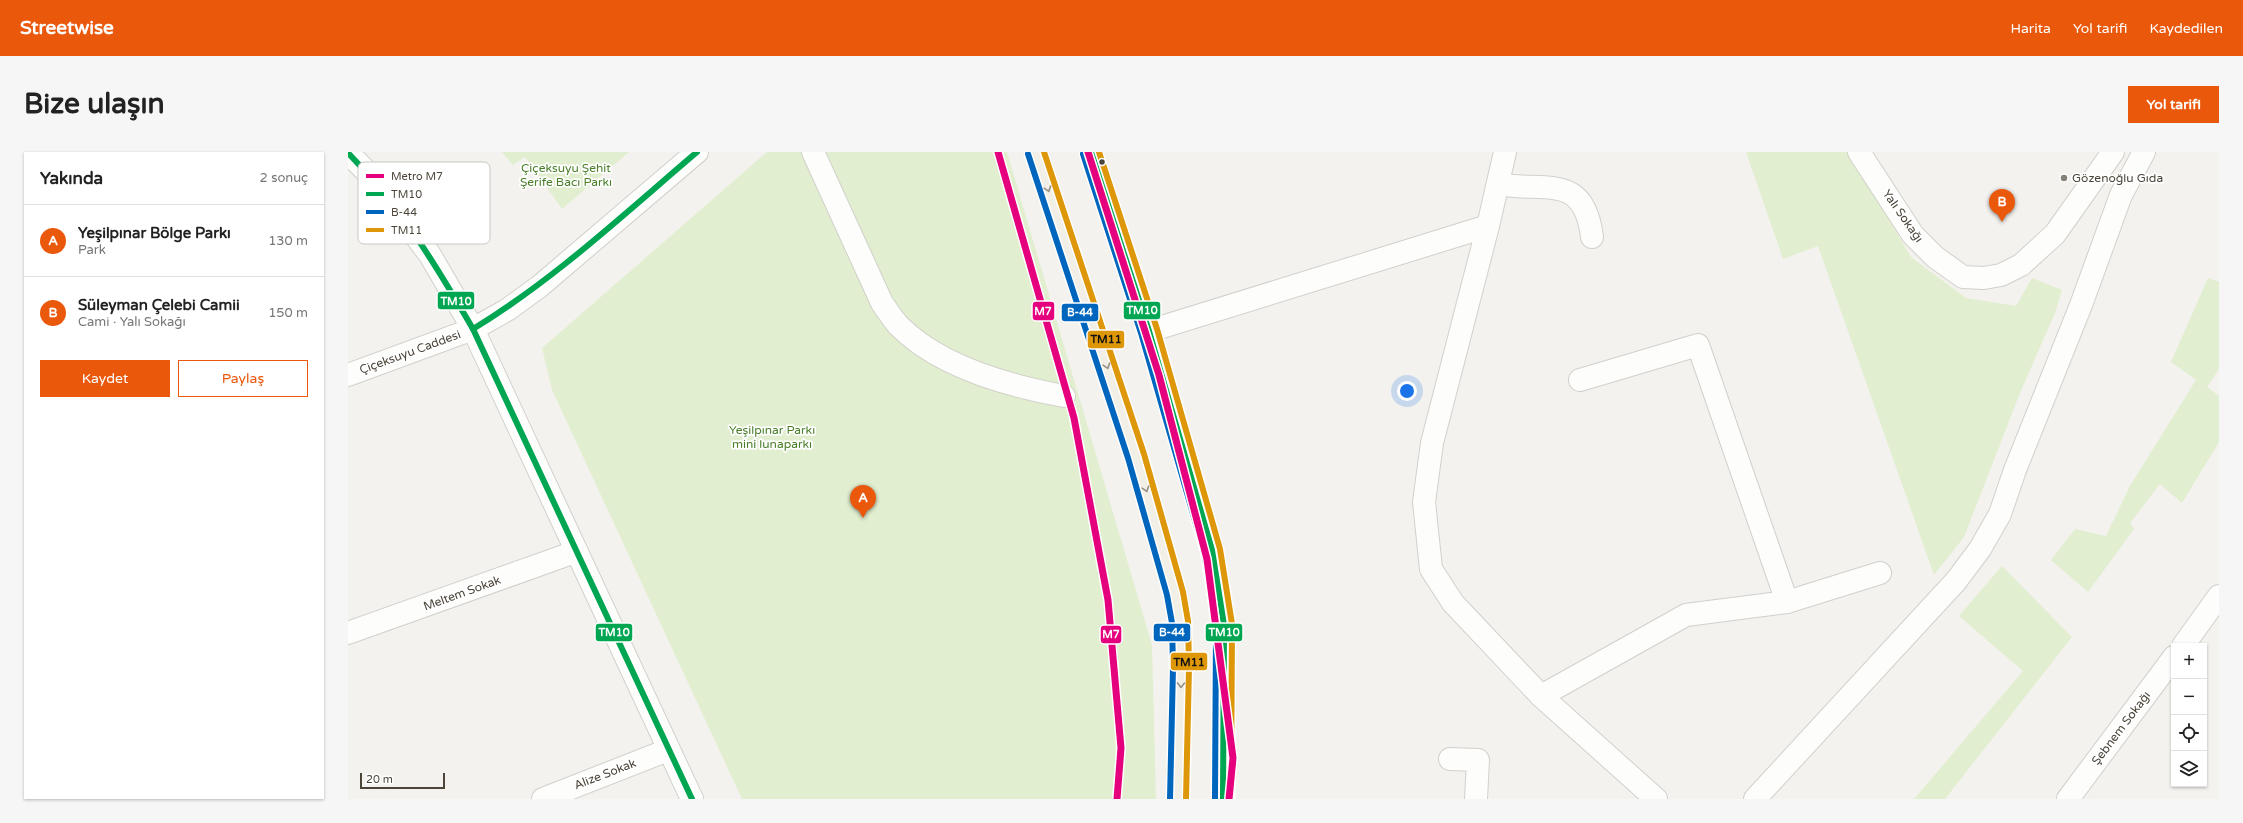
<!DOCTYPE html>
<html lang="tr">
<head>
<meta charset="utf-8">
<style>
  body { margin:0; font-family:"Varela Round",sans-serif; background:#f6f6f6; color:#222 }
  .controls { position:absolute; right:12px; bottom:12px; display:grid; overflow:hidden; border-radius:0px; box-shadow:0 1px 3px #0004 }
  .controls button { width:36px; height:36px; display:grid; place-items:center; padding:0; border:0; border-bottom:1px solid #e0e0e0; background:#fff; color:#222; font:20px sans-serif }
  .scale { position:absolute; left:12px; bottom:10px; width:85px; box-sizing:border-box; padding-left:4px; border:2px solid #4b4439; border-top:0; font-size:11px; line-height:14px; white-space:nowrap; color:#4b4439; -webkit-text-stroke:3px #fff; paint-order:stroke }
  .you { position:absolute; left:1059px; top:239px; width:14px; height:14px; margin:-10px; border:3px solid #fff; border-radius:50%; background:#1a73e8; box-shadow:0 0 0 6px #1a73e833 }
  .badge { display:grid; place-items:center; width:26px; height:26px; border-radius:50%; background:#ea580c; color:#fff; font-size:13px; font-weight:700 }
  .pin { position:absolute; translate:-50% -33px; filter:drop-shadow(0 1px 2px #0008) }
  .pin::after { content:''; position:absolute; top:21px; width:14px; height:12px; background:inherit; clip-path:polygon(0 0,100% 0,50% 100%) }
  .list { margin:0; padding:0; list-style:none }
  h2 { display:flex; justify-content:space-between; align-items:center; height:52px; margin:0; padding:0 16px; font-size:17px }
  h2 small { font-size:13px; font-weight:400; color:#767676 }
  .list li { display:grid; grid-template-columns:26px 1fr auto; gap:12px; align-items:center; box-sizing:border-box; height:72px; padding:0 16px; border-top:1px solid #e0e0e0 }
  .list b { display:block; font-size:15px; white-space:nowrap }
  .list p { margin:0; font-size:13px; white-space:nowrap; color:#767676 }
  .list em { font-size:13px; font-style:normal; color:#767676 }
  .actions { display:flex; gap:8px; padding:12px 16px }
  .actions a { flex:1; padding:9px 0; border:1px solid #ea580c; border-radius:0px; text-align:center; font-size:14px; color:#ea580c }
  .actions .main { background:#ea580c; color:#fff }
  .icon { flex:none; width:22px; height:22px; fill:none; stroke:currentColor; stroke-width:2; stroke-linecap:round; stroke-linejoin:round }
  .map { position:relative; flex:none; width:1871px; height:647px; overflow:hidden; border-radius:0px }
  header { display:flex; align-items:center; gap:24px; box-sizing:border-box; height:56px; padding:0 20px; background:#ea580c; color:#fff }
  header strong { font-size:19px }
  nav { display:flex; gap:22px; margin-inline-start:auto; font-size:14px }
  .intro { display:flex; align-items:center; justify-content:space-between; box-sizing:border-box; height:96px; padding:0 24px }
  h1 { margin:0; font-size:28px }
  .button { padding:10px 18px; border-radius:0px; background:#ea580c; color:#fff; font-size:14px; font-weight:700 }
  main { display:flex; gap:24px; padding:0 24px }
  aside { flex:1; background:#fff; border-radius:0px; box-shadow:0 1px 3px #0004 }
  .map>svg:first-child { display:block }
  .green { fill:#e1eecf }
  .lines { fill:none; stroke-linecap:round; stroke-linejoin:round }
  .minor-casing { stroke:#d2d0cb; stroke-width:24 }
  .major-casing { stroke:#d6cebb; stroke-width:24 }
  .minor { stroke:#fdfdfc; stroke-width:22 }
  .major { stroke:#f2efe6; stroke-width:22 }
  .bus-1-casing { stroke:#fff; stroke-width:9 }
  .bus-2-casing { stroke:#fff; stroke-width:9 }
  .bus-3-casing { stroke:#fff; stroke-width:9 }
  .bus-1 { stroke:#00a651; stroke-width:6 }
  .bus-2 { stroke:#0065bd; stroke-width:6 }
  .bus-3 { stroke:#dd9709; stroke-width:6 }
  .metro-1-casing { stroke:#fff; stroke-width:10 }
  .metro-1 { stroke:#e5007d; stroke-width:7 }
  .oneway { stroke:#969187 }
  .bus-dot { fill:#4b4439; stroke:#fff; stroke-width:1.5 }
  .poi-dot { fill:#868178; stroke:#fff; stroke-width:1.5 }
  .labels { text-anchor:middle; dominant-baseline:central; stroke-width:3.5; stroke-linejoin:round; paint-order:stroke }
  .park-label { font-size:12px; fill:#4a7f2a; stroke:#fff }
  .poi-label { font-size:12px; fill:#4b4439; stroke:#fff; text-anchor:start }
  .street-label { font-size:12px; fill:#4b4439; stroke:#fff }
  .key { fill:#fff; stroke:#c9c7c4; stroke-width:1 }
  .key-label { font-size:11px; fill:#4b4439 }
  .line-badge { stroke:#fff; stroke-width:1.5 }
  .badge-label { font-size:11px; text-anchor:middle; font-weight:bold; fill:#fff }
  .pale-badge-label { font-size:11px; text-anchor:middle; font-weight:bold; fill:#111 }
</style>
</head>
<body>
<header>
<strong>Streetwise</strong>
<nav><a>Harita</a><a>Yol tarifi</a><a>Kaydedilen</a></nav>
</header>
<div class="intro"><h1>Bize ulaşın</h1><a class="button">Yol tarifi</a></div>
<main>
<aside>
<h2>Yakında<small>2 sonuç</small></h2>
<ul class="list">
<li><span class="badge">A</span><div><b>Yeşilpınar Bölge Parkı</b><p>Park</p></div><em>130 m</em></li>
<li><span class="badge">B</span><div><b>Süleyman Çelebi Camii</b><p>Cami · Yalı Sokağı</p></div><em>150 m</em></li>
</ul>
<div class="actions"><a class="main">Kaydet</a><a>Paylaş</a></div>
</aside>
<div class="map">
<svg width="1871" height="647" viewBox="0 0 1871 647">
  <rect width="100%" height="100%" fill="#f4f2ee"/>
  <!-- green -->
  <g class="green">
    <path d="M154,0H281L214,57L177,5L165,13Z"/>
    <path d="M419,0H659L804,493L808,647H394L204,238L194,196Z"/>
    <path d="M1398,0H1501L1563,105L1618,146L1668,154L1684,126L1714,138L1707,161L1672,241L1616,385L1586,423L1470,94L1435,107Z"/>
    <path d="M1860,126L1871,130V217L1859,235L1871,244V290L1834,351L1812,332L1782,371L1786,377L1740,440L1703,408L1727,377L1758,384L1782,334L1848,228L1823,210Z"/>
    <path d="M1654,414L1724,485L1597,647H1566L1675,519L1611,464Z"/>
  </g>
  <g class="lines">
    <defs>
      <g id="minor">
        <path d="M465,0L534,151C539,158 544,166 550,173C590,214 661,234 716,244"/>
        <path d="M1511,0L1565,83L1587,105L1615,125L1636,126L1653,123L1673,113L1707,82L1765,0"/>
        <path d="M0,1L19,20L82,103L125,177L344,647"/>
        <path d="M1150,32C1196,41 1236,19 1244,85"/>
        <path d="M1140,74L1157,0"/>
        <path d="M801,179L1140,74L1084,291L1076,350L1083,417L1105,451L1193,544L1308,647"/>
        <path d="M0,223L125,177L159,158L192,134L349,0"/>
        <path d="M1439,450L1532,421"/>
        <path d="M0,481L227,400"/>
        <path d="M1835,494L1871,444"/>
        <path d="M1193,544L1338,463L1439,450L1350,193L1232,228"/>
        <path d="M1102,607L1130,608L1128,647"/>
        <path d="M195,647L320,598"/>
        <path d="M1407,647L1608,429L1632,397L1652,362L1667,318L1733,153L1773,43L1796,0"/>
        <path d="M1720,647L1826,505"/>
      </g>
      <g id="major">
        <path d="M688,0L788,304L827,441L832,470L833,515L830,647"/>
        <path d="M743,0L801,179L864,398L876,473L875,647"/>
      </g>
    </defs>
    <!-- minor casing -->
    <use href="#minor" class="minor-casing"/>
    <!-- major casing -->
    <use href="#major" class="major-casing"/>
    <!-- minor -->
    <use href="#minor" class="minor"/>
    <!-- major -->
    <use href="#major" class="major"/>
    <defs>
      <g id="bus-1">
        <path d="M743,0L801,179L864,398L876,473L875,647"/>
        <path d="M0,1C51,52 89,115 125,177L344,647"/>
        <path d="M125,177C207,127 276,62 349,0"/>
      </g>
      <g id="bus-2">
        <path d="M680,2L780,306L819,443L824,471L825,515L822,647"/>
        <path d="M735,2L793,181L856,400L868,474L867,647"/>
      </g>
      <g id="bus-3">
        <path d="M696,0L796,302L835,440L840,469L841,515L838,647"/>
        <path d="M751,0L809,177L872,397L884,472L883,647"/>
      </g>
    </defs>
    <!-- bus-1 casing -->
    <use href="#bus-1" class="bus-1-casing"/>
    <!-- bus-2 casing -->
    <use href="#bus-2" class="bus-2-casing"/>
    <!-- bus-3 casing -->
    <use href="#bus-3" class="bus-3-casing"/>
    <!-- bus-1 -->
    <use href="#bus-1" class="bus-1"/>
    <!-- bus-2 -->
    <use href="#bus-2" class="bus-2"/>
    <!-- bus-3 -->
    <use href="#bus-3" class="bus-3"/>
    <defs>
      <g id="metro-1">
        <path d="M650,0L726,266L760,448L773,596L769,647"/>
        <path d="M740,0L811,223L859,407L885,606L881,647"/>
      </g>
    </defs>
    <!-- metro-1 casing -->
    <use href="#metro-1" class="metro-1-casing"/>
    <!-- metro-1 -->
    <use href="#metro-1" class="metro-1"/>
  </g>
  <!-- one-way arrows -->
  <defs><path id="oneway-chevron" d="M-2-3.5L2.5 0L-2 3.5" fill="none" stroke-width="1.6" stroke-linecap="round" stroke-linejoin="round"/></defs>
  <g class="oneway">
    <use href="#oneway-chevron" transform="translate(700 37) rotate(72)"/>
    <use href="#oneway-chevron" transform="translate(759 214) rotate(72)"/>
    <use href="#oneway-chevron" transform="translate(798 337) rotate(73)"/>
    <use href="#oneway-chevron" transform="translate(833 533) rotate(91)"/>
  </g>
  <!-- markers -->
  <circle class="bus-dot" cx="754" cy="10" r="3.5"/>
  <circle class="poi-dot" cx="1716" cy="26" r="4"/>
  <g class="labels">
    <!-- park labels -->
    <g class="park-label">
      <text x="218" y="16">Çiçeksuyu Şehit<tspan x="218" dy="14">Şerife Bacı Parkı</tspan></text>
      <text x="424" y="278">Yeşilpınar Parkı<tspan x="424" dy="14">mini lunaparkı</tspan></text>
    </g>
    <!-- poi labels -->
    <g class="poi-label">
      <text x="1724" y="26">Gözenoğlu Gıda</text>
    </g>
    <!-- street labels -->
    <g class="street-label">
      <text transform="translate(1555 64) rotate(55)">Yalı Sokağı</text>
      <text transform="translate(62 200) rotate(-20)">Çiçeksuyu Caddesi</text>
      <text transform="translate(114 441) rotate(-20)">Meltem Sokak</text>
      <text transform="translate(1773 576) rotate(-53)">Şebnem Sokağı</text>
      <text transform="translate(257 622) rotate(-21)">Alize Sokak</text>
    </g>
  </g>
  <!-- legend -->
  <rect x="10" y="10" width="132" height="82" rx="6" class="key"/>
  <rect x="18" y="22" width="18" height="4" fill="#e5007d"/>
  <rect x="18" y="40" width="18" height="4" fill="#00a651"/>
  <rect x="18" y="58" width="18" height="4" fill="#0065bd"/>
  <rect x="18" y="76" width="18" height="4" fill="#dd9709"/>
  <g class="key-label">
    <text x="43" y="28">Metro M7</text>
    <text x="43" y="46">TM10</text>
    <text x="43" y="64">B-44</text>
    <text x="43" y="82">TM11</text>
  </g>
  <g class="line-badge">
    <rect x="89" y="139" width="38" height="19" rx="4" fill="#00a651"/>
    <rect x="775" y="149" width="38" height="19" rx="4" fill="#00a651"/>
    <rect x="684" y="149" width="23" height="20" rx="4" fill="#e5007d"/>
    <rect x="713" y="151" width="38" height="19" rx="4" fill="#0065bd"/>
    <rect x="739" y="178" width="38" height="19" rx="4" fill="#dd9709"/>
    <rect x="805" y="471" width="38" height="19" rx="4" fill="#0065bd"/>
    <rect x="247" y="471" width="38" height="19" rx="4" fill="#00a651"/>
    <rect x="857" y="471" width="38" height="19" rx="4" fill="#00a651"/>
    <rect x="752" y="473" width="22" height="19" rx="4" fill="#e5007d"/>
    <rect x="822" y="500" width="38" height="19" rx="4" fill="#dd9709"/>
  </g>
  <g class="badge-label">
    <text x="108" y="153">TM10</text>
    <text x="794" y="162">TM10</text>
    <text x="695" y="163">M7</text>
    <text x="732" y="164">B-44</text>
    <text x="824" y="484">B-44</text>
    <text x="266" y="484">TM10</text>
    <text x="876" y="484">TM10</text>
    <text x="763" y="486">M7</text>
  </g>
  <g class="pale-badge-label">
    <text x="758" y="191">TM11</text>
    <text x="841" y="514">TM11</text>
  </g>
</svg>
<div class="controls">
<button>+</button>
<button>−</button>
<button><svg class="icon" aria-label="locate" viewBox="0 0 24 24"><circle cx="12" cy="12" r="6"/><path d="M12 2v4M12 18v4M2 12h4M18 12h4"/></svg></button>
<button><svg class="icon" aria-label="layers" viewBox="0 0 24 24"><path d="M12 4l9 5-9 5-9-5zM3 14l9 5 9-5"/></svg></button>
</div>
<div class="scale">20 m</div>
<div class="you"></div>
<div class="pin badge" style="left:515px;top:366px">A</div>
<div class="pin badge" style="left:1654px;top:70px">B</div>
</div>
</main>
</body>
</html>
